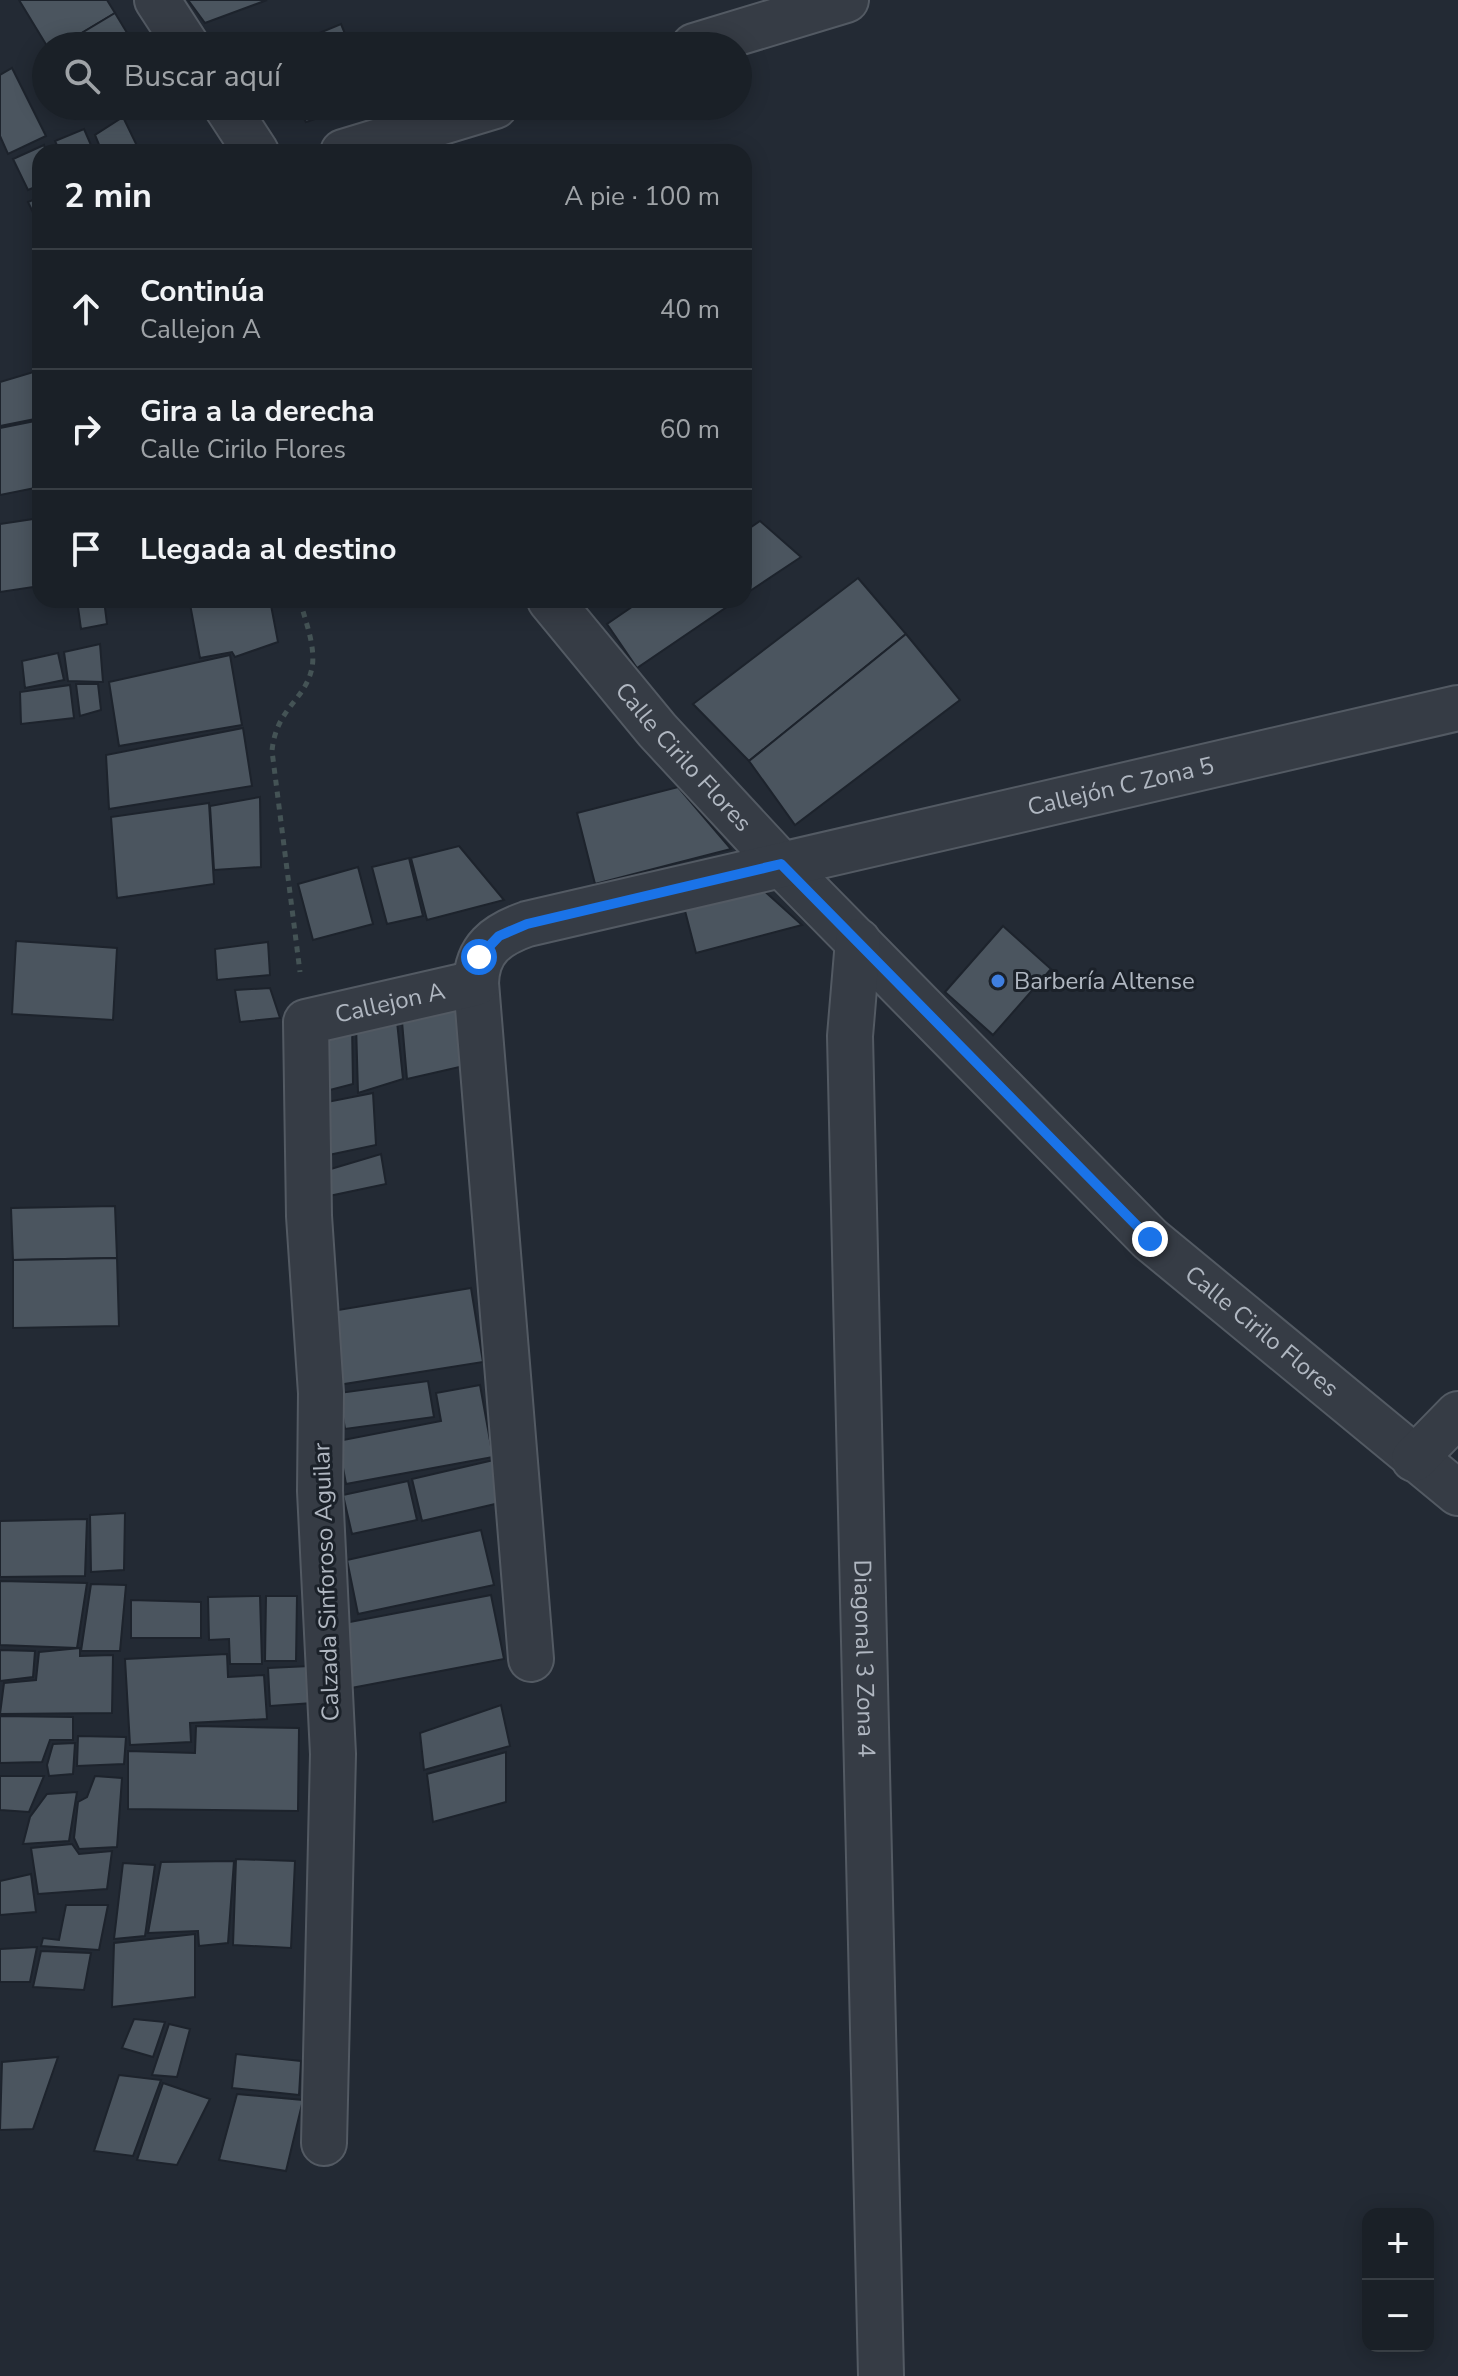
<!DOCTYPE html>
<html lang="es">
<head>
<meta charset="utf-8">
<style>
  body { margin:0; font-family:"Nunito Sans",sans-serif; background:#23282f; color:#f1f3f6 }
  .controls { position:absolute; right:24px; bottom:24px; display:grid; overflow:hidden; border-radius:16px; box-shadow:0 4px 20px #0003 }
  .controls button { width:72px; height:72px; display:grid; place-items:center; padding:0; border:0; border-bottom:2px solid #383e44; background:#1a2027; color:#f1f3f6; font:40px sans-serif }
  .stop { position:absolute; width:24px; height:24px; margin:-18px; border:6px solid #1a73e8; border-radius:50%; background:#fff }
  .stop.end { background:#1a73e8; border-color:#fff; box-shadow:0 2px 8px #0008 }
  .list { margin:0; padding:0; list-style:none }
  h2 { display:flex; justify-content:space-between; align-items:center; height:104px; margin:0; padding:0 32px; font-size:34px }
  h2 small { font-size:26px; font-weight:400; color:#9fa3a7 }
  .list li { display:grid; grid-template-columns:52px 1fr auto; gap:24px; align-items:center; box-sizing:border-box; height:120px; padding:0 32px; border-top:2px solid #383e44 }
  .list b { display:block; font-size:30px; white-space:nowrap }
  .list p { margin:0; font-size:26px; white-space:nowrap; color:#9fa3a7 }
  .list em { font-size:26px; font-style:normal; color:#9fa3a7 }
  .icon { flex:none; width:44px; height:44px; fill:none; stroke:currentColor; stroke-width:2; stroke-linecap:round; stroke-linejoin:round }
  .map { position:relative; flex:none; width:1458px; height:2376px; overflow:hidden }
  .search { position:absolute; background:#1a2027; box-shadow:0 4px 20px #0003; left:32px; top:32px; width:720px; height:88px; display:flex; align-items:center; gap:20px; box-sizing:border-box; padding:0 28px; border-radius:44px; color:#9fa3a7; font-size:30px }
  .panel { position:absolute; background:#1a2027; box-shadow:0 4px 20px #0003; left:32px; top:144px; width:720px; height:464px; border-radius:24px }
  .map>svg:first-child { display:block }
  .building { fill:#4b555f; stroke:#1d232c; stroke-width:2 }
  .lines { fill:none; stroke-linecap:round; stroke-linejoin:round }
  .minor-casing { stroke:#535a63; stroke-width:48 }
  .path { stroke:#445355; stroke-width:5; stroke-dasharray:6 6; stroke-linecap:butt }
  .minor { stroke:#363c45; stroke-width:44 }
  .route { stroke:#1a73e8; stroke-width:10 }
  .shop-dot { fill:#3f7fe0; stroke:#1b2129; stroke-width:3 }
  .labels { text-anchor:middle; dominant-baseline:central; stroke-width:6; stroke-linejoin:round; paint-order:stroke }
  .street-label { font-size:24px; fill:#b0b7c1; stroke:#1b2129 }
  .poi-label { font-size:24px; fill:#b0b7c1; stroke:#1b2129; text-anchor:start }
</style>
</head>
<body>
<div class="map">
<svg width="1458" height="2376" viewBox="0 0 1458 2376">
  <rect width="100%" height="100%" fill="#232a34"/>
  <!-- building -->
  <g class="building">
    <path d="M19,0H107L115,13L60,46H47Z"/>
    <path d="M188,0H267L205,23Z"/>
    <path d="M115,13L135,46H60Z"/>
    <path d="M341,24L350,46H288Z"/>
    <path d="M12,68L46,136L8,154L0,136V75Z"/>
    <path d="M296,106H354L306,122Z"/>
    <path d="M123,117L140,152H102L95,135Z"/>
    <path d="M84,129L94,152H60L55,141Z"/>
    <path d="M44,145L46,152H40V185L28,190L13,159Z"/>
    <path d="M40,197V227L28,202Z"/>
    <path d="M40,370V418L0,426V382Z"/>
    <path d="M40,420V487L0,495V428Z"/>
    <path d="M40,518V586L0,592V524Z"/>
    <path d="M760,521L801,557L744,595V532Z"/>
    <path d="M858,578L906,634L749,761L693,704Z"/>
    <path d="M77,600H104L107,624L81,629Z"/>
    <path d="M203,600H270L278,642L235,657L232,652L200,658L190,604Z"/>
    <path d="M642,600H737L637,668L607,624Z"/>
    <path d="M906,634L960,700L795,825L749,761Z"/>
    <path d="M100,644L103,682L68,681L64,652Z"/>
    <path d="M58,653L64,680L25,688L22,661Z"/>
    <path d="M230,655L242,725L119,746L109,682Z"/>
    <path d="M76,684H98L101,710L80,716Z"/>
    <path d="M70,685L74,718L21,724L20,692Z"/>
    <path d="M243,728L252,786L109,809L106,755Z"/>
    <path d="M678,787L731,849L595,884L577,813Z"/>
    <path d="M260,797L261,867L214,870L210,806Z"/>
    <path d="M209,803L214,884L117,898L111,817Z"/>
    <path d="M459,846L504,900L427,920L411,858Z"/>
    <path d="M409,858L423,916L387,924L372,867Z"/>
    <path d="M358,867L373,924L313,940L298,884Z"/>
    <path d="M761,888L802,925L696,953L684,907Z"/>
    <path d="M1003,926L1051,969L993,1035L945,992Z"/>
    <path d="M16,941L117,948L113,1020L12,1014Z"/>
    <path d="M268,942L270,975L217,980L215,949Z"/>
    <path d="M270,988L280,1018L240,1022L235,990Z"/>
    <path d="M458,999L464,1066L407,1079L401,1010Z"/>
    <path d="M396,1012L403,1079L358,1093L356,1024Z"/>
    <path d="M352,1024L353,1084L326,1091L319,1045Z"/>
    <path d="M373,1093L376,1145L324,1156L327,1102Z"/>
    <path d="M381,1154L386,1184L329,1196L324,1171Z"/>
    <path d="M115,1206L117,1258L13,1260L11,1208Z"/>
    <path d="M117,1258L119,1326L13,1328V1260Z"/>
    <path d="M471,1288L483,1362L338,1385L326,1312Z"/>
    <path d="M428,1381L434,1417L345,1429L339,1393Z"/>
    <path d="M480,1385L493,1457L346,1484L338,1441L441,1421L436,1393Z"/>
    <path d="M498,1459L508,1501L422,1521L412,1479Z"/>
    <path d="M408,1481L417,1520L352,1534L343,1495Z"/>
    <path d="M125,1513L124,1570L91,1572L90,1515Z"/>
    <path d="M87,1519L85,1576L0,1577V1521Z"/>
    <path d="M481,1530L494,1585L358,1614L347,1560Z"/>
    <path d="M0,1581L87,1583L77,1648L0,1645Z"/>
    <path d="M91,1584L126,1585L120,1651H81Z"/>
    <path d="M491,1595L504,1659L346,1689L334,1625Z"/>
    <path d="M260,1596L262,1664H230L229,1639L209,1640L208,1597Z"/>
    <path d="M266,1596H297L296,1661H265Z"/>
    <path d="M131,1600L201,1602V1638H131Z"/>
    <path d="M80,1648V1656L113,1655L112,1713L0,1714L4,1683L36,1680L39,1652Z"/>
    <path d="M0,1650L35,1651L33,1677L0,1681Z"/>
    <path d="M227,1654L228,1677L264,1675L267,1719L190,1723L191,1742L130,1745L125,1659Z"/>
    <path d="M310,1666L313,1703L270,1706L268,1668Z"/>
    <path d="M501,1705L510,1746L424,1770L420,1733Z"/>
    <path d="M0,1716L73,1717V1740H50L42,1762L0,1763Z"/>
    <path d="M196,1726L299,1728L298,1811L128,1809V1751L195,1753Z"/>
    <path d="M78,1736L126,1737L124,1764L77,1766Z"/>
    <path d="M75,1743L73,1774L49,1776L47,1765L53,1744Z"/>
    <path d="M506,1752V1802L433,1822L427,1774Z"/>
    <path d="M0,1776H44L29,1812L0,1810Z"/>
    <path d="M95,1776L122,1778L117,1847L79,1849L74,1838L78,1802L87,1797Z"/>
    <path d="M77,1792L69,1841L23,1844L30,1817L47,1794Z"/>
    <path d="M72,1844L79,1854L112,1851L107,1889L38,1894L31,1848Z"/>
    <path d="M236,1859L295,1861L291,1948L233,1945Z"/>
    <path d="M234,1861L228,1943L199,1946L198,1931L148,1933L161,1862Z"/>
    <path d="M123,1863L155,1865L145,1936L114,1939Z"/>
    <path d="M31,1874L36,1912L0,1915V1881Z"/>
    <path d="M66,1905H108L99,1950L41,1946L43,1938L59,1940Z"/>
    <path d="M195,1934V1997L112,2007L114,1943Z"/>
    <path d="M37,1947L30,1982H0V1949Z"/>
    <path d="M41,1951L91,1953L84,1990L33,1987Z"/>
    <path d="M134,2019L165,2022L153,2057L122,2048Z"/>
    <path d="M169,2024L190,2029L177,2077L152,2075Z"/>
    <path d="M236,2054L301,2061L299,2095L232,2088Z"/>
    <path d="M58,2057L33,2129L0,2130L2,2062Z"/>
    <path d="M119,2075L161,2080L133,2156L94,2151Z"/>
    <path d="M163,2083L210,2099L177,2165L137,2160Z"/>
    <path d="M237,2094L303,2100L286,2171L219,2160Z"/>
  </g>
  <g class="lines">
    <defs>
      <g id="minor">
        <path d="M157,0L187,46"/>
        <path d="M694,46L846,0"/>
        <path d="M226,106L256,152"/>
        <path d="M343,152L495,106"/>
        <path id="s1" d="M550,600L657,730L781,864L1150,1239L1458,1493"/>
        <path id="s2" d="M858,941L850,1036L881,2376"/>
        <path d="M1414,1459L1458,1414"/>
        <path id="s3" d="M531,1659L476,983C477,949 496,935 527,924L1458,708"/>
        <path id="s4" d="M324,2143L333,1754L320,1491L321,1393L309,1216L306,1022L476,983"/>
      </g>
    </defs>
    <!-- minor casing -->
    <use href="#minor" class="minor-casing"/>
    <!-- path -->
    <path class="path" d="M300,600C305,621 316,646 312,668C305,701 276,708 272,751L300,972"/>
    <!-- minor -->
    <use href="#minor" class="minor"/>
  </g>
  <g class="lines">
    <!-- route -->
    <path class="route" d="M479,957L499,936L527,924L781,864L1150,1239"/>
  </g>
  <!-- markers -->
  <circle class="shop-dot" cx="998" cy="981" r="8"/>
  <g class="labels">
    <!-- street labels -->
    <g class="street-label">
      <text stroke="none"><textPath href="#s1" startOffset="206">Calle Cirilo Flores</textPath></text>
      <text stroke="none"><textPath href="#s3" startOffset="1372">Callejón C Zona 5</textPath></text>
      <text stroke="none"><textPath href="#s4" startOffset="1208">Callejon A</textPath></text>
      <text stroke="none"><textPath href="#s1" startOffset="1022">Calle Cirilo Flores</textPath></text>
      <text transform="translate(326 1582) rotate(-92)">Calzada Sinforoso Aguilar</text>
      <text stroke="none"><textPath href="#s2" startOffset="718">Diagonal 3 Zona 4</textPath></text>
    </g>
    <!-- poi labels -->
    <g class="poi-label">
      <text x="1014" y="981">Barbería Altense</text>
    </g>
  </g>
</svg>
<div class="controls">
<button>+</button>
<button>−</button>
</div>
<div class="stop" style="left:479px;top:957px"></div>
<div class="stop end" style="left:1150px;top:1239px"></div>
<div class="search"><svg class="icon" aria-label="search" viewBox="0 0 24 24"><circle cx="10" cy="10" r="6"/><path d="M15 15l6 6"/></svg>Buscar aquí</div>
<section class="panel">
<h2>2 min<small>A pie · 100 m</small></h2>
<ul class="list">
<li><svg class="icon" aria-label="ahead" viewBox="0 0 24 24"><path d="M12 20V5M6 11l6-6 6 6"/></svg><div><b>Continúa</b><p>Callejon A</p></div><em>40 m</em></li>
<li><svg class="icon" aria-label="right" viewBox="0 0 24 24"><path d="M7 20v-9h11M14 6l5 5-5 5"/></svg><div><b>Gira a la derecha</b><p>Calle Cirilo Flores</p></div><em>60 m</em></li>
<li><svg class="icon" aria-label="arrive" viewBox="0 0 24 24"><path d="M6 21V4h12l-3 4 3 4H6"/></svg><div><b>Llegada al destino</b></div></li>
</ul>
</section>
</div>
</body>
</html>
